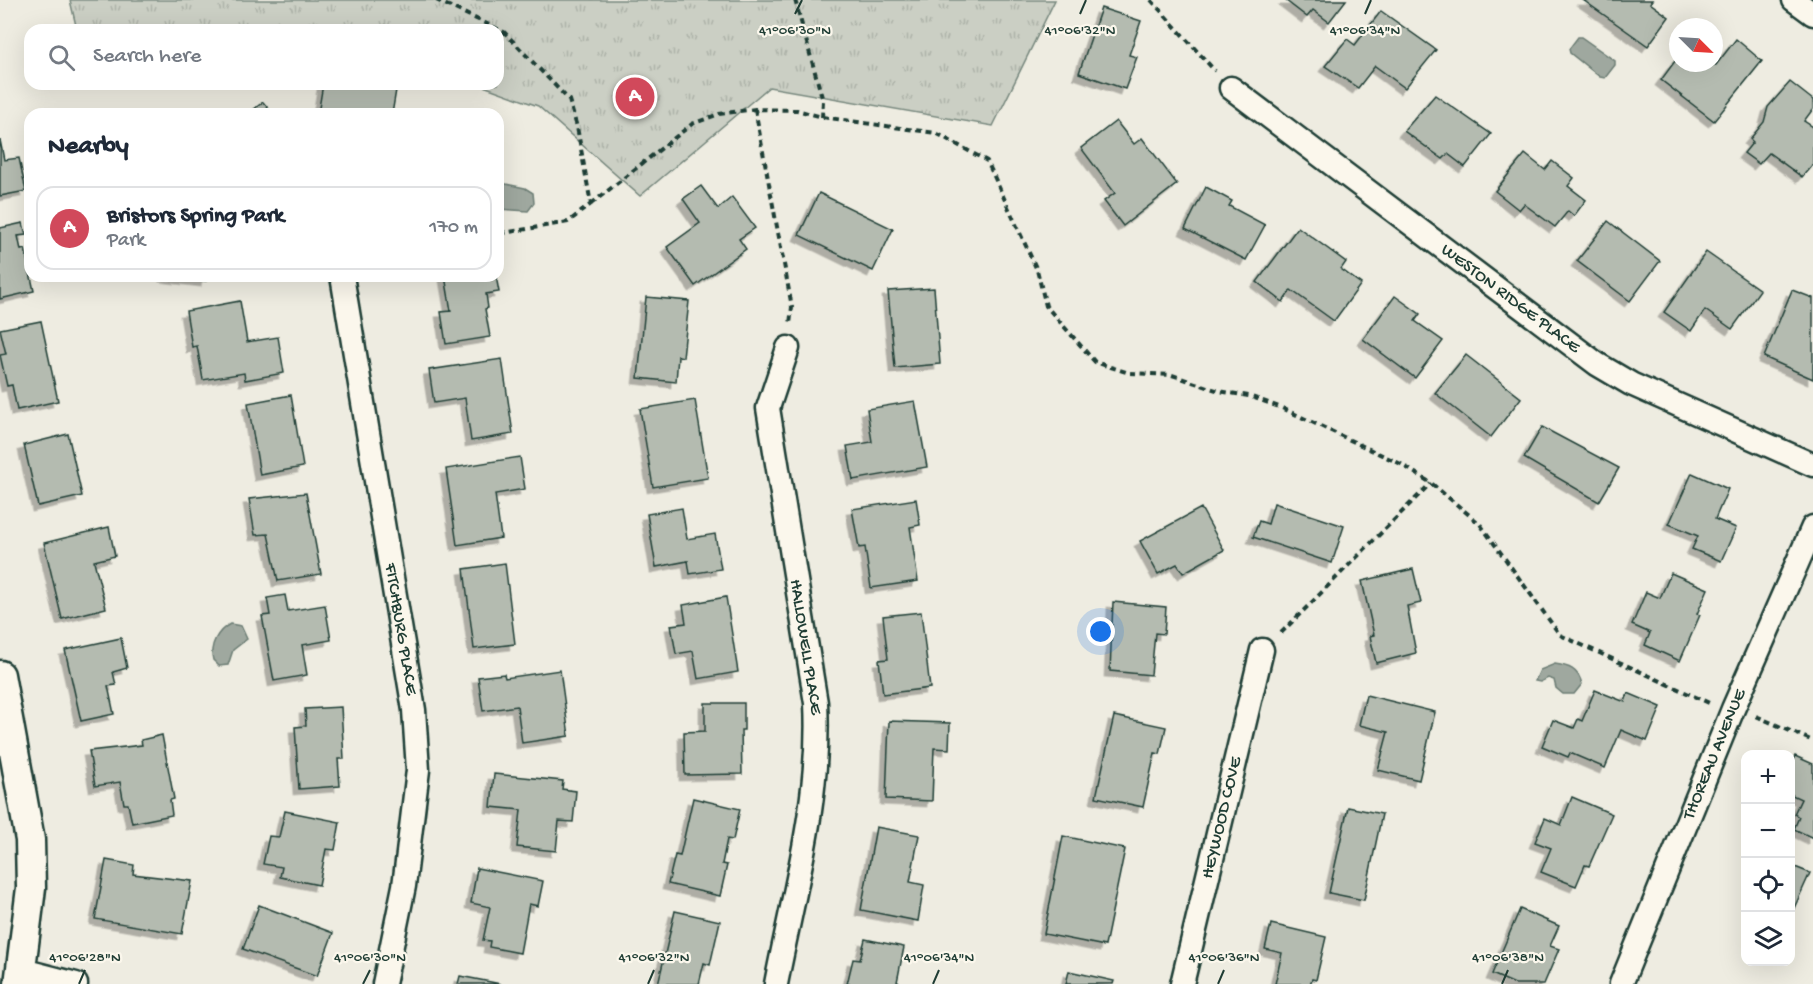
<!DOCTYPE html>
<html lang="en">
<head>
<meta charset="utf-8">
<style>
  body { margin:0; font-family:"Gochi Hand",sans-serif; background:#f6f6f7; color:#1f2937 }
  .controls { position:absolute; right:18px; bottom:18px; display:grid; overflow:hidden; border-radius:12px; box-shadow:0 6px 24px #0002 }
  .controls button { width:54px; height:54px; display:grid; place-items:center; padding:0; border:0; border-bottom:2px solid #e0e1e3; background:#fff; color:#1f2937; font:30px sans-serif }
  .compass { position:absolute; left:1669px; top:18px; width:54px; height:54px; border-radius:50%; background:#fff; box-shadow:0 6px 24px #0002; rotate:114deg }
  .you { position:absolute; left:1101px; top:632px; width:21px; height:21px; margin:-15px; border:4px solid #fff; border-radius:50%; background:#1a73e8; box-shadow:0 0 0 9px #1a73e833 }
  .badge { display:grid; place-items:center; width:39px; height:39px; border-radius:50%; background:#d1495b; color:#fff; font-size:20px; font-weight:700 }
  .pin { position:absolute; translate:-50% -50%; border:3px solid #fff; box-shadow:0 2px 6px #0006 }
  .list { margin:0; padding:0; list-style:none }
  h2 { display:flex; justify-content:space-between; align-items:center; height:78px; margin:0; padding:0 24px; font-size:26px }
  h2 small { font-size:20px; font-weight:400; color:#747a83 }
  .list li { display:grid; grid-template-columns:39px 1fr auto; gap:18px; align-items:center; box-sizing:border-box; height:84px; margin:0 12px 12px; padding:0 12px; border:2px solid #e0e1e3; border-radius:18px }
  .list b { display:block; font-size:22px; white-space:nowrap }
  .list p { margin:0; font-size:20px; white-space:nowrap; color:#747a83 }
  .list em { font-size:20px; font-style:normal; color:#747a83 }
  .icon { flex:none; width:33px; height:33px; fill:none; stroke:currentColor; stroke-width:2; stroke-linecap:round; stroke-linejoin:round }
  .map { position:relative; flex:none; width:1813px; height:984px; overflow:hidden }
  .search { position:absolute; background:#fff; box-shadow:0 6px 24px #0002; left:24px; top:24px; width:480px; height:66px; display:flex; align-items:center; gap:15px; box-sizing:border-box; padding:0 21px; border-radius:18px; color:#747a83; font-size:22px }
  .panel { position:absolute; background:#fff; box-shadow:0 6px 24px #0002; left:24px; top:108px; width:480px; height:174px; border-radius:18px }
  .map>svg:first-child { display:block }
  .park { fill:url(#park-tufts); stroke:#75867c; stroke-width:1.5 }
  .water { fill:#9fa89f; stroke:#6c7d74; stroke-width:1.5 }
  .building { fill:#b4bbb0; stroke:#1f3d34; stroke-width:1.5; filter:url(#shadow) }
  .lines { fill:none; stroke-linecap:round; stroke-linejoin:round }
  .minor-casing { stroke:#1f3d34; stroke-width:27 }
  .tertiary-casing { stroke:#1f3d34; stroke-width:33 }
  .path { stroke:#1f3d34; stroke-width:4; stroke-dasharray:6 4.5; stroke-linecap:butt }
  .minor { stroke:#fbf7ec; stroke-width:22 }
  .tertiary { stroke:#fbf7ec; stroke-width:28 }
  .ticks { fill:none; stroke:#1f3d34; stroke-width:2 }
  .labels { text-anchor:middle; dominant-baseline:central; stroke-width:4.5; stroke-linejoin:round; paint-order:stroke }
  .street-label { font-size:18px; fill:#1f3d34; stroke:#fbf7ec }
  .ticks-label { font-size:15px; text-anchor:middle; fill:#1f3d34; stroke:#fbf7ec; stroke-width:4.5; stroke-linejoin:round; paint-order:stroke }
</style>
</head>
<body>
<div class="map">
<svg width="1813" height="984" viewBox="0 0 1813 984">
  <defs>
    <pattern id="park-tufts" width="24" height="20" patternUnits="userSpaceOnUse" patternTransform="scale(1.5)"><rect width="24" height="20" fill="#cbcfc4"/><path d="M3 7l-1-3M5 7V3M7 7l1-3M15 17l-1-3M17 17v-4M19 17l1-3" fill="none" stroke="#aeb3a9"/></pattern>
    <filter id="shadow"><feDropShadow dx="-5.5" dy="5.5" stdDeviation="0" flood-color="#0004"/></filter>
  </defs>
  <rect width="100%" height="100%" fill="#eeece1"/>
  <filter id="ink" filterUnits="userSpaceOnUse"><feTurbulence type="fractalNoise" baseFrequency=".0167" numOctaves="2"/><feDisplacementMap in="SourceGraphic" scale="12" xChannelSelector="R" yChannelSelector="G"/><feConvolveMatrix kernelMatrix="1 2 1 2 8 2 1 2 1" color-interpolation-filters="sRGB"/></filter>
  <g filter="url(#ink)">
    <!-- park -->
    <path class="park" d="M70,0H1055L993,126L769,87L640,196L538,106L478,84H498V30H77Z"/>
    <!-- water -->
    <g class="water">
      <path d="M1578,37H1581L1615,61V65L1605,78L1600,77L1570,53L1569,49Z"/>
      <path d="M501,183L525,188L533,193L534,203L528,211L498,209V185Z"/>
      <path d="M230,624L241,626L247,639L233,650L228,665L219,666L213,660C209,646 217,631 230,624Z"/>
      <path d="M1555,664C1569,666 1578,669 1582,684L1574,694H1563L1556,688L1554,680L1548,678L1540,682L1535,681L1540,670Z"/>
    </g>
    <!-- building -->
    <g class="building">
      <path d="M1285,0H1346L1329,22L1313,10L1307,17Z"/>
      <path d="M1583,0H1652L1650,3L1669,17L1648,46Z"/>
      <path d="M1101,8L1141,21L1129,55L1137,57L1125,89L1079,73Z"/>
      <path d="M1381,11L1436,50L1405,88L1375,66L1358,88L1325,66L1347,39L1355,45Z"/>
      <path d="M1736,39L1762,61L1714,121L1661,80L1678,57V63L1716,65Z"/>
      <path d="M1790,82L1813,100V109L1804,121L1813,127V164L1802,177L1769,153L1759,164L1744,153L1753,142L1750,139L1764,122L1768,107Z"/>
      <path d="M323,84H397L392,114H318Z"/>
      <path d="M1435,95L1491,134L1465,167L1448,154L1443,159L1404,131Z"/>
      <path d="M263,102L273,114H248Z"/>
      <path d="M1116,121L1134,144L1142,138L1177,184L1123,226L1104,201L1115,193L1081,148Z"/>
      <path d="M0,140L4,160L19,158L26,191L0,196Z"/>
      <path d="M1525,154L1545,170L1552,161L1574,178L1568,186L1586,200L1574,216L1568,211L1555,227L1524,204L1519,210L1495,191Z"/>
      <path d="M701,186L718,209L732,197L755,228L739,239L746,249L695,286L667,247L700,223L683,199Z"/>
      <path d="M1206,187L1232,201L1229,206L1265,225L1246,260L1185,229Z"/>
      <path d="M819,193L893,229L873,271L799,235Z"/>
      <path d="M1608,221L1660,261L1630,301L1577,261Z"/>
      <path d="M23,223L26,235L18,236L21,250L25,249L34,291L0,299V228Z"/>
      <path d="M1298,227L1346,262L1341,269L1361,284L1334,321L1291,290L1283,302L1257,282Z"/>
      <path d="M1706,252L1760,290L1732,329L1705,310L1691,331L1664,312Z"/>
      <path d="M164,276H207L206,281Z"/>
      <path d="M445,276H496L499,292L486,294L488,308L485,309L490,337L446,344L441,312L451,311Z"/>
      <path d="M934,288L940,364L895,368L888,291Z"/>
      <path d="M1792,290L1813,298V379L1764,357Z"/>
      <path d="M1395,296L1420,314L1415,321L1443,341L1415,378L1363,339Z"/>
      <path d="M646,297L689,301L683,357L678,356L676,382L638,378Z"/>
      <path d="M240,301L247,342L278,337L284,373L245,380L244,373L203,380L197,346L192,347L186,311Z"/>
      <path d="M41,321L58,401L17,410L12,385L7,386L0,355L6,354L0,329Z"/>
      <path d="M1466,355L1521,398L1491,437L1435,393Z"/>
      <path d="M502,359L513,434L471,441L465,398L434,403L429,370Z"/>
      <path d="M291,395L303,467L260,475L248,403Z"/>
      <path d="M695,400L708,478L653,487L640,409Z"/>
      <path d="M915,401L927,467L853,480L847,446L872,442L867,409Z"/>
      <path d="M1542,427L1619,468L1599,502L1524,458Z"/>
      <path d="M68,434L82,496L38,506L24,445Z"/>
      <path d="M520,457L525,489L495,494L501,538L457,545L446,469Z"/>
      <path d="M1692,473L1728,489L1715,519L1736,528L1721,561L1692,549L1698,536L1669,524Z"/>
      <path d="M306,493L321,574L278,581L268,534L255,535L249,499Z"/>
      <path d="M916,499L920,525L910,527L918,581L871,588L865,547L859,548L852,509Z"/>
      <path d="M1274,503L1344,526L1332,563L1253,537L1259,521L1268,524Z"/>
      <path d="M682,508L687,539L715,534L721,569L690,574L688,561L656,567L647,514Z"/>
      <path d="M1201,508L1224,550L1183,573L1177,564L1158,574L1140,541Z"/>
      <path d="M109,527L115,556L94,561L106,608L62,619L44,543Z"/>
      <path d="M505,563L515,644L474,649L464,569Z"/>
      <path d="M1413,569L1421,603L1407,606L1416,653L1376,663L1370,636L1374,635L1362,581Z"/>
      <path d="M1671,573L1708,589L1697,614L1700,615L1680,661L1645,645L1650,633L1632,625L1646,592L1660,598Z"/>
      <path d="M285,595L288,611L325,605L331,640L302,645L307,675L274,681L262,616L270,615L267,598Z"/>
      <path d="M726,597L738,672L698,679L693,651L676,654L671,625L686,623L683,605Z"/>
      <path d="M1113,602L1166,607L1164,634L1155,633L1151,675L1110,671Z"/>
      <path d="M921,612L930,688L883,694L879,660L888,659L883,616Z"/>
      <path d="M121,638L127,668L113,672L116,685L108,686L114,714L81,721L65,650Z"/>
      <path d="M560,670L569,736L522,743L517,706L483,711L478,677L504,674L505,678Z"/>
      <path d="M1595,690L1625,702L1628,693L1661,707L1647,741L1621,730L1605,768L1570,753L1568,757L1542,746L1553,720L1574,728L1578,719L1582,721Z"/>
      <path d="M1366,695L1435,712L1419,780L1378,770L1388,732L1359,725Z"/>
      <path d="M705,703H744V730H741L742,774L685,775L684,732L705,731Z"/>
      <path d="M341,707L344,759H338L340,786L299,789L295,727L306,726L305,709Z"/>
      <path d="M1114,716L1166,727L1160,754L1155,753L1143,807L1096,797Z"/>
      <path d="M889,721L950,723L949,749L934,748L932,801L886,799Z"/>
      <path d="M162,735L174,799L170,800L172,815L132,823L128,804H124L120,782L95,786L89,751L142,745L141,740Z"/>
      <path d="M1795,756L1813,764V838L1794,829L1799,817L1794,814L1801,799L1790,794V765Z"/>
      <path d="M494,774L563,781L562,789L576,791L573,822L559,821L556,851L517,847L521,810L491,807Z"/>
      <path d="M1572,797L1612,814L1589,866L1585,865L1576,886L1541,872L1551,848L1535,842L1545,818L1561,825Z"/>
      <path d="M693,798L740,809L733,840L727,839L722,864L727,865L720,896L668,884L675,855L680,856Z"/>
      <path d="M1348,807L1382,814L1364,900L1329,893Z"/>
      <path d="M285,811L340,822L335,850L326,849L319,885L280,877L282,867L263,864L269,836L279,837Z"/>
      <path d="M876,827L919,835L910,882L924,885L918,921L861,910Z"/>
      <path d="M1063,836L1125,849L1105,946L1044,934Z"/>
      <path d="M106,860L134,865L133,874L192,881L182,934L95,919Z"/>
      <path d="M1790,865L1810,873L1790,917Z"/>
      <path d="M477,868L543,881L538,906L529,904L520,953L489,947L490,941L483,940L490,907L471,903Z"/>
      <path d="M259,905L333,933L317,976L243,949Z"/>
      <path d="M1520,909L1559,926L1550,946L1559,949L1544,984H1515L1492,974Z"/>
      <path d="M675,911L720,921L710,965L704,963L699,984H658Z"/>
      <path d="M1271,924L1326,937L1316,980L1312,979L1310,984H1275L1282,953L1265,949Z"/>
      <path d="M865,939L904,947L897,982L904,984H847L853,959L860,960Z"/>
      <path d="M1069,971L1114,981L1113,984H1066Z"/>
      <path d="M460,976L501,984H458Z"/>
    </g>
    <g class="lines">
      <defs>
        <g id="minor">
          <path d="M1794,0L1813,14"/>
          <path id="s1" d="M1231,88L1597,364L1631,384L1813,465"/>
          <path id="s2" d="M342,276L414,710L418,770L404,886L384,984"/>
          <path d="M22,970L76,984"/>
          <path d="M776,984C794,891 821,798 816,703L768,408L788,348"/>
          <path id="s3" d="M1182,984L1262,650"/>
          <path id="s4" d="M1621,984L1733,709L1813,527"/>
        </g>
        <path id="tertiary" d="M0,675L30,840L31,888L19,984"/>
      </defs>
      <!-- minor casing -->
      <use href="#minor" class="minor-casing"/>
      <!-- tertiary casing -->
      <use href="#tertiary" class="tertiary-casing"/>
      <!-- path -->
      <g class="path">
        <path d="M436,0L504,32L569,100L577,127L591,204L568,222L498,234"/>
        <path d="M795,0L823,101L822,117"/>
        <path d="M1151,0L1215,71"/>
        <path d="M755,109L792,307L790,324"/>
        <path d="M591,204L692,124L719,114L755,109L797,110L822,117L936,133L987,161L1037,270L1046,306L1095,362L1129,373L1172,375L1219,391L1249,396L1282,408L1401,464L1431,483L1480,524L1560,635L1709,703"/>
        <path d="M1281,633L1431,483"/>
        <path d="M1756,716L1813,741"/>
      </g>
      <!-- minor -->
      <use href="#minor" class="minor"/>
      <!-- tertiary -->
      <use href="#tertiary" class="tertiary"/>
    </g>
  </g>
  <!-- ticks -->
  <path class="ticks" d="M795,14L802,0M1080,14L1086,0M1365,14L1371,0M79,984L85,970M363,984L370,970M648,984L654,970M933,984L939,970M1218,984L1224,970M1502,984L1508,970"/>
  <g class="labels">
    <!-- street labels -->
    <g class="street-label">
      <text stroke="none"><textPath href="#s1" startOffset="350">WESTON RIDGE PLACE</textPath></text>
      <text stroke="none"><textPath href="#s2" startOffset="358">FITCHBURG PLACE</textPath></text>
      <text transform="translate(805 647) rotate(81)">HALLOWELL PLACE</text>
      <text stroke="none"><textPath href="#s4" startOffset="248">THOREAU AVENUE</textPath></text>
      <text stroke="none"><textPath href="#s3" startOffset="171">HEYWOOD COVE</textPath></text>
    </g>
  </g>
  <g class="ticks-label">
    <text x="795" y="34">41°06'30"N</text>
    <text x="1080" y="34">41°06'32"N</text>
    <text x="1365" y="34">41°06'34"N</text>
    <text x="85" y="961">41°06'28"N</text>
    <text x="370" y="961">41°06'30"N</text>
    <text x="654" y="961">41°06'32"N</text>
    <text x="939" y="961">41°06'34"N</text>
    <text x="1224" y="961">41°06'36"N</text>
    <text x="1508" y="961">41°06'38"N</text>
  </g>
</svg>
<div class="controls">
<button>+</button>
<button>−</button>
<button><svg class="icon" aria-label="locate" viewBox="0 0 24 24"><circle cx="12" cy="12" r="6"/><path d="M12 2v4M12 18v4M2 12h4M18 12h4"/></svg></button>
<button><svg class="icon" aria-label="layers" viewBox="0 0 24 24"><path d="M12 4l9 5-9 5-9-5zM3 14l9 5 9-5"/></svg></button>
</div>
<svg class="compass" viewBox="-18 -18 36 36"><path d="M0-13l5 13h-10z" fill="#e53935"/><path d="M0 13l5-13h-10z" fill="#747a83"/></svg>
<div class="you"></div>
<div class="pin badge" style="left:635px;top:97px">A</div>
<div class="search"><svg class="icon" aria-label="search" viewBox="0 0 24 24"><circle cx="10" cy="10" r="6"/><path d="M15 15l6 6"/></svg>Search here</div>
<section class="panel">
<h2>Nearby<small></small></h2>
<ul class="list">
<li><span class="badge">A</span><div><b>Bristors Spring Park</b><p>Park</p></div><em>170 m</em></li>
</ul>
</section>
</div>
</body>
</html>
